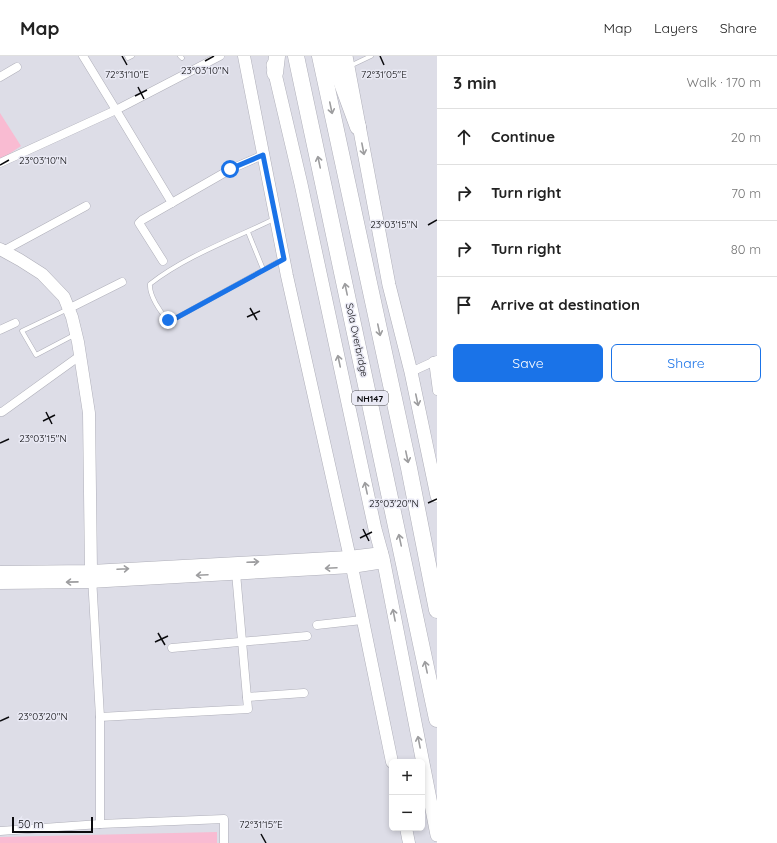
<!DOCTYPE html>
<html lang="en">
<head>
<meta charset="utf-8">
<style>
  body { margin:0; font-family:Quicksand,sans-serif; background:#f2f2f2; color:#222 }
  .controls { position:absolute; right:12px; bottom:12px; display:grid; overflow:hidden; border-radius:6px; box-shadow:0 2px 6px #0003 }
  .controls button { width:36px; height:36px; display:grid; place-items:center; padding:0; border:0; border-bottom:1px solid #e0e0e0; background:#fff; color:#222; font:20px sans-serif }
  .scale { position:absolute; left:12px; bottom:10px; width:81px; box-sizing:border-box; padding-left:4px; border:2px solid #0b0b0e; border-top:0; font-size:11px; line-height:14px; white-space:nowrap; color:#0b0b0e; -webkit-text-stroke:3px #eaeaf5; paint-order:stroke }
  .stop { position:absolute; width:12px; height:12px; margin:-9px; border:3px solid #1a73e8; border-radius:50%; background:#fff }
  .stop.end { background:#1a73e8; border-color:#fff; box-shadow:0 1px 4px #0008 }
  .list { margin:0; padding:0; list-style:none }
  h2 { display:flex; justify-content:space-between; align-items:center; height:52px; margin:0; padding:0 16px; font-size:17px }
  h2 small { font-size:13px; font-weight:400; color:#767676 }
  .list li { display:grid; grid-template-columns:26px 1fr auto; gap:12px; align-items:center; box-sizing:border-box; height:56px; padding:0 16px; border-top:1px solid #e0e0e0 }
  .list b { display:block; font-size:15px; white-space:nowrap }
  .list em { font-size:13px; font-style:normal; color:#767676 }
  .actions { display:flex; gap:8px; padding:12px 16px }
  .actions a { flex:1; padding:9px 0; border:1px solid #1a73e8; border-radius:6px; text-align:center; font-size:14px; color:#1a73e8 }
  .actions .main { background:#1a73e8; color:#fff }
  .icon { flex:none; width:22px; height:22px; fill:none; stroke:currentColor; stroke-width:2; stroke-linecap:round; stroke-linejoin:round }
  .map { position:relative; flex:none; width:437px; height:787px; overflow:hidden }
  header { display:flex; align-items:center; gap:24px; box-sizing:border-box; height:56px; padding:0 20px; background:#fff; border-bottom:1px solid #e0e0e0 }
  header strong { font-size:19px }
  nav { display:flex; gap:22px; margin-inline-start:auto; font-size:14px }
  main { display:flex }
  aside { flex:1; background:#fff }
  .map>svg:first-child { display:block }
  .green { fill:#f9bbd2 }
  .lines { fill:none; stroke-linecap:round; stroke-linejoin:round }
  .lane-casing { stroke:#afafb9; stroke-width:5 }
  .street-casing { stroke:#afafb9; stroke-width:9 }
  .secondary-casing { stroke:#afafb9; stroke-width:13 }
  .primary-casing { stroke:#afafb9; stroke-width:14 }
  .highway-casing { stroke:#afafb9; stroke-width:17 }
  .lane { stroke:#fff; stroke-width:4 }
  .street { stroke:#fff; stroke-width:8 }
  .secondary { stroke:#fff; stroke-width:12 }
  .primary { stroke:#fff; stroke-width:13 }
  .highway { stroke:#fff; stroke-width:16 }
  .oneway { stroke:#9d9d9f }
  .route { stroke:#1a73e8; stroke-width:5 }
  .ticks { fill:none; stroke:#0b0b0e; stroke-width:1.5 }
  .labels { text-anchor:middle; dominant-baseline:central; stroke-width:3; stroke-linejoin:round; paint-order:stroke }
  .shield { fill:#eaeaf5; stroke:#4e4e53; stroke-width:1 }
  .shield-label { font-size:9px; font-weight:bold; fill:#0b0b0e }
  .street-label { font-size:10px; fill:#0b0b0e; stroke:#eaeaf5 }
  .ticks-label { font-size:10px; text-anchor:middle; fill:#0b0b0e; stroke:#eaeaf5; stroke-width:3; stroke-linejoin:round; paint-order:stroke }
</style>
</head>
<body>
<header>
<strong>Map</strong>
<nav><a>Map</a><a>Layers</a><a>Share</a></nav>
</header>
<main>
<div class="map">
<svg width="437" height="787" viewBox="0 0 437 787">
  <rect width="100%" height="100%" fill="#dddde7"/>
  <!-- green -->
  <g class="green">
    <path d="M0,57L21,90L0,104Z"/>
    <path d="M217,776V787H0V781Z"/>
  </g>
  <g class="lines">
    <defs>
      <g id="lane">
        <path d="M127,0L128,2L132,0"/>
        <path d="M180,0L182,2"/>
        <path d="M350,10L371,0"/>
        <path d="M274,163C233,183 186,200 150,228C149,239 160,256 168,264L176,262L283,203"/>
        <path d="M248,176L263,213"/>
        <path d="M68,253L22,275L36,299L74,279"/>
      </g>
      <g id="street">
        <path d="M83,0L116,54L220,0"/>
        <path d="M0,21L17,11"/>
        <path d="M0,107L116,54L172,147"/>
        <path d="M3,195L86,150"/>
        <path d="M163,205L139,167L142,164L231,113L263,99"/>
        <path d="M68,253L122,226"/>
        <path d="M0,274L15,267"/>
        <path d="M433,305L437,335"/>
        <path d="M411,316L437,304"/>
        <path d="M0,356H2L81,299"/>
        <path d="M92,521L100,661V768L224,763V787"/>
        <path d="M317,569L362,564"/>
        <path d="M172,592L307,580"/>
        <path d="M247,641L304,637"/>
        <path d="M100,661L248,653L236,517"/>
        <path d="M0,775L100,768"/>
      </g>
      <g id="secondary">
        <path d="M244,0L287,220L352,511L392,706"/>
        <path d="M0,193L20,204L42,218L64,241L72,261L78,286L89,357L91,515"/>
        <path d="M0,516L91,515L349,501L382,497"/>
        <path d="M0,527L89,526L352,511L384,506"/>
        <path d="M406,772L409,787"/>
      </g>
      <g id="primary">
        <path d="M346,0L389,229L411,316L437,440"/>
        <path d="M273,9L301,128L375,473L383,502L437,779"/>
      </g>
      <g id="highway">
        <path d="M296,0L437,663"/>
        <path d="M320,0L409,412L437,554"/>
        <path d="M332,0L358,71"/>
        <path d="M275,17L277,0"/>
      </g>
    </defs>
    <!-- lane casing -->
    <use href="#lane" class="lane-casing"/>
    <!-- street casing -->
    <use href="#street" class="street-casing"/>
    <!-- secondary casing -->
    <use href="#secondary" class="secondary-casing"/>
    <!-- primary casing -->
    <use href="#primary" class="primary-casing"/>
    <!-- highway casing -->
    <use href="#highway" class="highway-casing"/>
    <!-- lane -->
    <use href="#lane" class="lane"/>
    <!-- street -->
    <use href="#street" class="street"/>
    <!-- secondary -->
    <use href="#secondary" class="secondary"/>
    <!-- primary -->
    <use href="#primary" class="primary"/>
    <!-- highway -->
    <use href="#highway" class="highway"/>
  </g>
  <!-- one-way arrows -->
  <defs><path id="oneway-shaft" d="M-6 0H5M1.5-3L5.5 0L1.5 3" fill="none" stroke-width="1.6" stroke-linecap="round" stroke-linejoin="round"/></defs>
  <g class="oneway">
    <use href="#oneway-shaft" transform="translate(331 52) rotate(78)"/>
    <use href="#oneway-shaft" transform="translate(363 93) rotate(79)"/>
    <use href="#oneway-shaft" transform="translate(319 106) rotate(-102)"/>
    <use href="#oneway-shaft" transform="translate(346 233) rotate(-102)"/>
    <use href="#oneway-shaft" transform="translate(379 274) rotate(78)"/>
    <use href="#oneway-shaft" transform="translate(339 305) rotate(-102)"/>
    <use href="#oneway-shaft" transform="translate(417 344) rotate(78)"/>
    <use href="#oneway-shaft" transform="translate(407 401) rotate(78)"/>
    <use href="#oneway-shaft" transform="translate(366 432) rotate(-102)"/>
    <use href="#oneway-shaft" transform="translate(400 484) rotate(-102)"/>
    <use href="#oneway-shaft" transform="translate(253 506) rotate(-3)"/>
    <use href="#oneway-shaft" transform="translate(331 512) rotate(177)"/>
    <use href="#oneway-shaft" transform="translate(123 513) rotate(-3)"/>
    <use href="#oneway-shaft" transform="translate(202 519) rotate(177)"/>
    <use href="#oneway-shaft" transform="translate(72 526) rotate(179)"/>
    <use href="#oneway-shaft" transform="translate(394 559) rotate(-101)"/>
    <use href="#oneway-shaft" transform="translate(426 611) rotate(-102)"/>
    <use href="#oneway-shaft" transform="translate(419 686) rotate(-101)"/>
  </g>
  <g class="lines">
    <!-- route -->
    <path class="route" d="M168,264L176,262L284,203L263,99L230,113"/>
  </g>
  <!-- ticks -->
  <path class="ticks" d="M122,0L127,9M380,0L384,9M205,5L214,0M138,31L144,43M135,40L147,34M0,109L9,104M428,169L437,164M250,252L257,264M247,261L260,255M46,356L52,368M43,365L55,359M0,387L9,383M428,447L437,443M363,473L369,485M360,482L372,476M158,577L165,589M155,586L168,580M0,665L9,661M261,778L266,787"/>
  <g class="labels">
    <!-- shield labels -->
    <rect class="shield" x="352" y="335" width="36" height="14" rx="3"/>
    <g class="shield-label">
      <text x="370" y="342">NH147</text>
    </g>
    <!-- street labels -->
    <g class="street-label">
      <text transform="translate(357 284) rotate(78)">Sola Overbridge</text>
    </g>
  </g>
  <g class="ticks-label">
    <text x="205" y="18">23°03'10"N</text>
    <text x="127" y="22">72°31'10"E</text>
    <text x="384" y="22">72°31'05"E</text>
    <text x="43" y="108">23°03'10"N</text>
    <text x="394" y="172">23°03'15"N</text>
    <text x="43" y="386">23°03'15"N</text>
    <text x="394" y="451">23°03'20"N</text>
    <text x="43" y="664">23°03'20"N</text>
    <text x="261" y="772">72°31'15"E</text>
  </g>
</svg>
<div class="controls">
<button>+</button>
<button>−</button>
</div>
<div class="scale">50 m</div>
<div class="stop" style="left:230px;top:113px"></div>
<div class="stop end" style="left:168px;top:264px"></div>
</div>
<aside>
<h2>3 min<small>Walk · 170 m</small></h2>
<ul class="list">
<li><svg class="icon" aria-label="ahead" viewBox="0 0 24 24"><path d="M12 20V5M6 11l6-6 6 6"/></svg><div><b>Continue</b></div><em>20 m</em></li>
<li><svg class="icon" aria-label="right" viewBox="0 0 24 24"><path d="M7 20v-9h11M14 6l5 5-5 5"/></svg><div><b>Turn right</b></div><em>70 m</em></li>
<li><svg class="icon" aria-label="right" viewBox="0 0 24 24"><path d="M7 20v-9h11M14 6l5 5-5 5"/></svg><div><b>Turn right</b></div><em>80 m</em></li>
<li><svg class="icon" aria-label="arrive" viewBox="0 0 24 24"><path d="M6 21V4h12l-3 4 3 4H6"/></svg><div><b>Arrive at destination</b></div></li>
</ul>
<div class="actions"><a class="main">Save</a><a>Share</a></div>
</aside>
</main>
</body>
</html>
